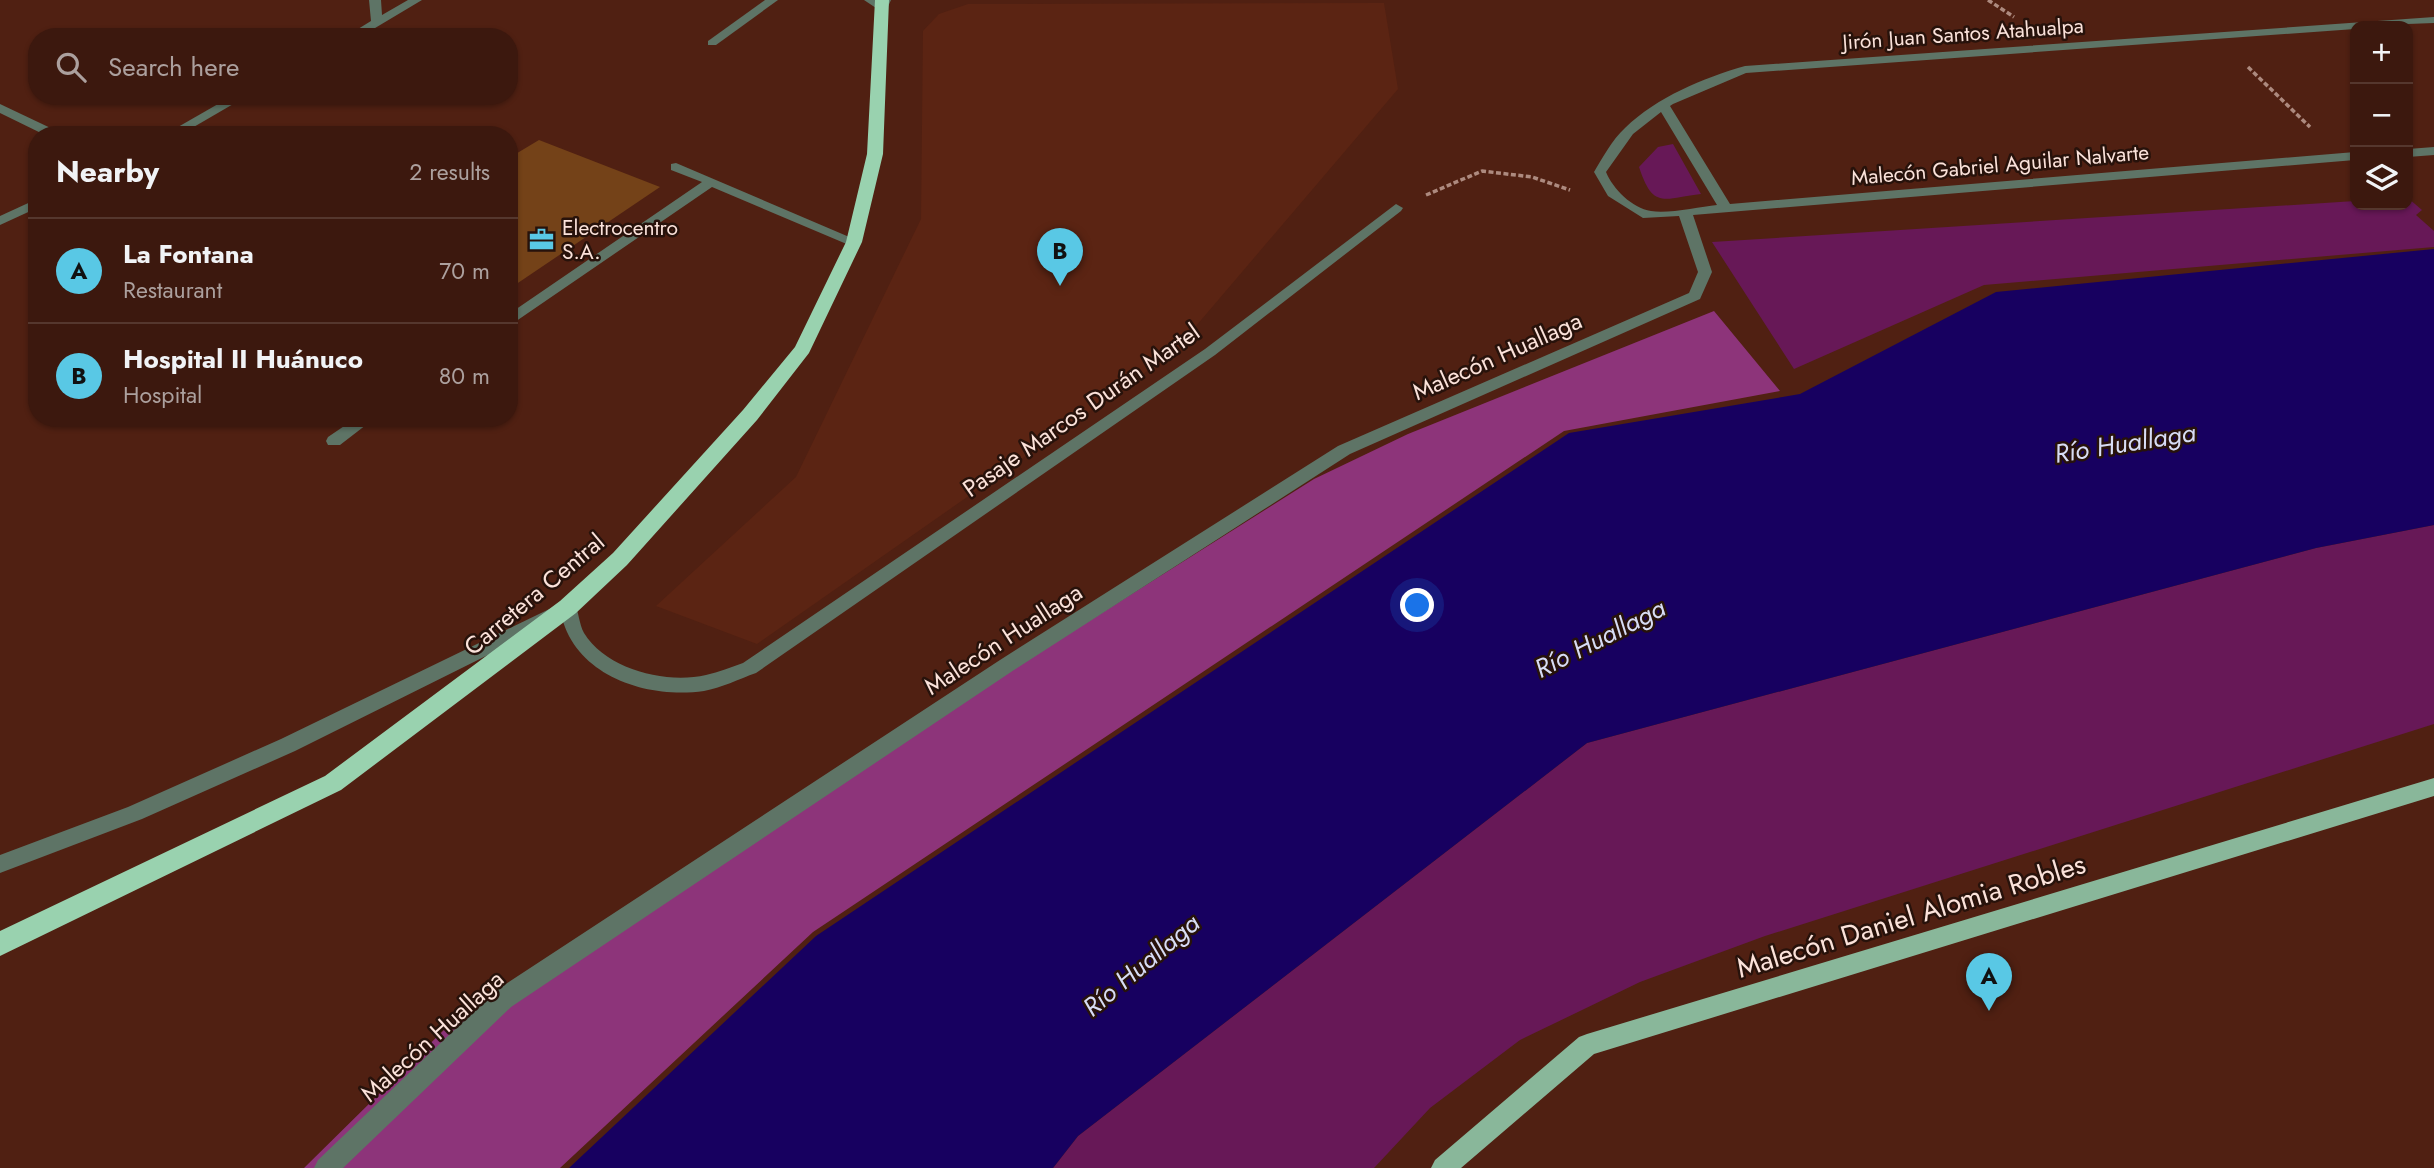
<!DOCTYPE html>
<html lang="en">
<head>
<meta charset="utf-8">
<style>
  body { margin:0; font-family:Jost,sans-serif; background:#432117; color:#f1f3f6 }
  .controls { position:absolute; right:21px; top:21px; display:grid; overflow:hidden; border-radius:14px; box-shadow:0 2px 5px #0004 }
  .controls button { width:63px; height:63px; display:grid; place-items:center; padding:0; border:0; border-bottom:2px solid #55372e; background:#3c180e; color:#f1f3f6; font:35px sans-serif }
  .you { position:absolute; left:1418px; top:606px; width:24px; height:24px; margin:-18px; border:5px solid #fff; border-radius:50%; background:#1a73e8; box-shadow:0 0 0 10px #1a73e833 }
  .badge { display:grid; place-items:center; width:46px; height:46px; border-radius:50%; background:#59c8e5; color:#111; font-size:23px; font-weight:700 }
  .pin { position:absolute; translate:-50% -58px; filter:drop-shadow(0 2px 4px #0008) }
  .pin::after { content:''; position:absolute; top:37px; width:24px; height:21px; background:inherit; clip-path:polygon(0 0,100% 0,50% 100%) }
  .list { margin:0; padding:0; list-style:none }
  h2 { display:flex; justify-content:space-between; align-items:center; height:91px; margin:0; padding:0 28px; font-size:30px }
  h2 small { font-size:23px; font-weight:400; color:#aca09e }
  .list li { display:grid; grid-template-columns:46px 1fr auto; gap:21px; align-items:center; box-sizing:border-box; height:105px; padding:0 28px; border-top:2px solid #55372e }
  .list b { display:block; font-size:26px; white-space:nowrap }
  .list p { margin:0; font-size:23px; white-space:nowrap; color:#aca09e }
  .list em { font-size:23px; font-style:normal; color:#aca09e }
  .icon { flex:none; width:38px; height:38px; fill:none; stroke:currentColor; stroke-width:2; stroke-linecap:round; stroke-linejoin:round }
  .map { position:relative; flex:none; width:2434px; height:1168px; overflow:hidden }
  .search { position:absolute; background:#3c180e; box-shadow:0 2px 5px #0004; left:28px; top:28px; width:490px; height:77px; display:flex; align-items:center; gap:18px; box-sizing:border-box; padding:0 24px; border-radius:28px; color:#aca09e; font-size:26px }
  .panel { position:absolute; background:#3c180e; box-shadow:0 2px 5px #0004; left:28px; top:126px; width:490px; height:301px; border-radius:28px }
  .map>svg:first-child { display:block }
  .built { fill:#5b2413 }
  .green { fill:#671857 }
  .forest { fill:#8d347a }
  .water { fill:#170060 }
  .building { fill:#744218 }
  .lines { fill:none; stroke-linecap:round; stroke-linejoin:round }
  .path { stroke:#ad8a7f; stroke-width:3.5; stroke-dasharray:5 2.5; stroke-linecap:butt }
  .minor { fill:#5e7466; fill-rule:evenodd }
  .major { fill:#89b79a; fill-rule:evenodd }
  .highway { fill:#99d2af; fill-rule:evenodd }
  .labels { text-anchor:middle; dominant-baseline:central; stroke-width:5; stroke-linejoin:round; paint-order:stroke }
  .far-street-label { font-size:21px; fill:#fbe2da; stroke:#27120b }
  .far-poi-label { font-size:21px; fill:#fbe2da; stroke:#27120b; text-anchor:start }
  .street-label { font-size:24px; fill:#fbe2da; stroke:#27120b }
  .water-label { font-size:26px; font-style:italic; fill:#d7dcf5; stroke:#27120b }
  .near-street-label { font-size:28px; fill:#fbe2da; stroke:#27120b }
</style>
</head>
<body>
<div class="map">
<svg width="2434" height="1168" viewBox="0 0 2434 1168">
  <rect width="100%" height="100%" fill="#502012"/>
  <!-- built -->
  <path class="built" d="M1384,3L1398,89L1173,353L757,644L656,606L796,477L921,219L923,31L939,14L968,4Z"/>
  <!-- green -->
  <g class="green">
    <path d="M1673,144L1701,194C1662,199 1653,209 1639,167L1658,147Z"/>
    <path d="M2408,198L2422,210L2416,215L2434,231V247L1984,285L1794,369L1712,242L2355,201V205H2408Z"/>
    <path d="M2434,525V724L1765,936L1640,982L1520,1040L1430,1108L1374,1168H1053L1078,1136L1587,743L2316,548Z"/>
  </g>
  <!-- forest -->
  <path class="forest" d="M1714,311L1780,391L1564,431L813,932L560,1168H304L450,1024L1314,479L1408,434Z"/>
  <!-- water -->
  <path class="water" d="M2434,249V525L2316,548L1587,743L1078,1136L1053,1168H569L816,936L1569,433L1800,394L1996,292Z"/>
  <!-- building -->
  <path class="building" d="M539,140L660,187L509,289V158Z"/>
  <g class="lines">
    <!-- path -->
    <g class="path">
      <path d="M1988,0L2014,17"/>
      <path d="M2248,67L2310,127"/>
      <path d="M1426,195L1482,171L1532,177L1570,190"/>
    </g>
    <!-- minor -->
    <g class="minor">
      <path d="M369,0H381L382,15L408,0H422L360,37H345L371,21Z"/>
      <path d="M765,0H778L716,45H708V41Z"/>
      <path d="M864,0H891L886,11L882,12Z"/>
      <path d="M2434,17V23L2355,26V29L1746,73L1673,104L1670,106L1730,204L2355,152V160L1693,215L1712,272L1700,299L1350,454L1014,670L511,1007L343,1168H314L318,1160L495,991L1000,660L1338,446L1689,293L1698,272L1679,216L1643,218L1608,196L1594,172C1603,157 1612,140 1625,128C1657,97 1703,78 1745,66ZM1661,112L1717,205C1699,207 1668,214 1651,211C1632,208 1613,189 1606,172L1633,134Z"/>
      <path d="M232,96H247L180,135H164Z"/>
      <path d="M0,104L59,132L61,135H45L0,113Z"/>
      <path d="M2434,147V155L2408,157V149Z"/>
      <path d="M676,163L861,242L854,246L849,245L712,187L509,326V314L702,182L671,170V164Z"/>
      <path d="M37,199V208L0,225V216Z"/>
      <path d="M1396,204L1403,208L1401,211L1215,355L756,673C739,679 721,688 704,691C648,699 578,677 562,618L295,751L142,819L0,873V855L128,807L281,739L568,600L574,602C579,612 579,624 584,633C607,670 666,684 706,675C719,672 731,667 743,663L1205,349Z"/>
      <path d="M356,418H375L340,445H328L326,441L328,437Z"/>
    </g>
    <!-- major -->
    <path class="major" d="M2434,778V796L1594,1054L1461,1168H1431L1435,1160L1579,1037L1587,1034Z"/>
    <!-- highway -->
    <path class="highway" d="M875,0H889L883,154L862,242L809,353L757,420L627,565L576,613L341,790L0,956V931L325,776L560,601L613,553L743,410L795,347L846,242L867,154Z"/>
  </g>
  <!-- icons -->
  <defs>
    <symbol id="office-bare" viewBox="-9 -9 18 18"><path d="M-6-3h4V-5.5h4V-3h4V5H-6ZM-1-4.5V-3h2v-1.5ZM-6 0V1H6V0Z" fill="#59c8e5" stroke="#27120b" stroke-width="2.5" paint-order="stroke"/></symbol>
  </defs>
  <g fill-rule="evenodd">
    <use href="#office-bare" x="524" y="222" width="35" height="35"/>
  </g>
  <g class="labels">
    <!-- far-street labels -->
    <g class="far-street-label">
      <text transform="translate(1963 34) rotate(-4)">Jirón Juan Santos Atahualpa</text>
      <text transform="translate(2000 165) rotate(-5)">Malecón Gabriel Aguilar Nalvarte</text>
    </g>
    <!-- far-poi labels -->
    <g class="far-poi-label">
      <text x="562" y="228">Electrocentro<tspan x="562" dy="24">S.A.</tspan></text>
    </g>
    <!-- street labels -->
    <g class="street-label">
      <text transform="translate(1497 356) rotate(-24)">Malecón Huallaga</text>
      <text transform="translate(1081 410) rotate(-35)">Pasaje Marcos Durán Martel</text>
      <text transform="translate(534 594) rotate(-40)">Carretera Central</text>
      <text transform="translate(1003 639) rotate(-33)">Malecón Huallaga</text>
      <text transform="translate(432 1036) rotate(-42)">Malecón Huallaga</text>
    </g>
    <!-- water labels -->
    <g class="water-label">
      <text transform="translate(2125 443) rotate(-9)">Río Huallaga</text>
      <text transform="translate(1600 638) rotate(-27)">Río Huallaga</text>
      <text transform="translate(1141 965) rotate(-40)">Río Huallaga</text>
    </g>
    <!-- near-street labels -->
    <g class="near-street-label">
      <text transform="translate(1911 916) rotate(-17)">Malecón Daniel Alomia Robles</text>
    </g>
  </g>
</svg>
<div class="controls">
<button>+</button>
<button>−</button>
<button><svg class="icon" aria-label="layers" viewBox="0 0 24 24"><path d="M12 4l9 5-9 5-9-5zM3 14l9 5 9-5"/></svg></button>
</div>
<div class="you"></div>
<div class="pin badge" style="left:1989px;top:1011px">A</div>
<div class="pin badge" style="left:1060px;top:286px">B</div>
<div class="search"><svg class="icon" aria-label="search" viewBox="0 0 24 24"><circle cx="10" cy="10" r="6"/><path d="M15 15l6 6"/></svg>Search here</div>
<section class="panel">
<h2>Nearby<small>2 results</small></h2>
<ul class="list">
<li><span class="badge">A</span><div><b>La Fontana</b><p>Restaurant</p></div><em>70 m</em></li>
<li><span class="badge">B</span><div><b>Hospital II Huánuco</b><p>Hospital</p></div><em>80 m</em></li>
</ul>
</section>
</div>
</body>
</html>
